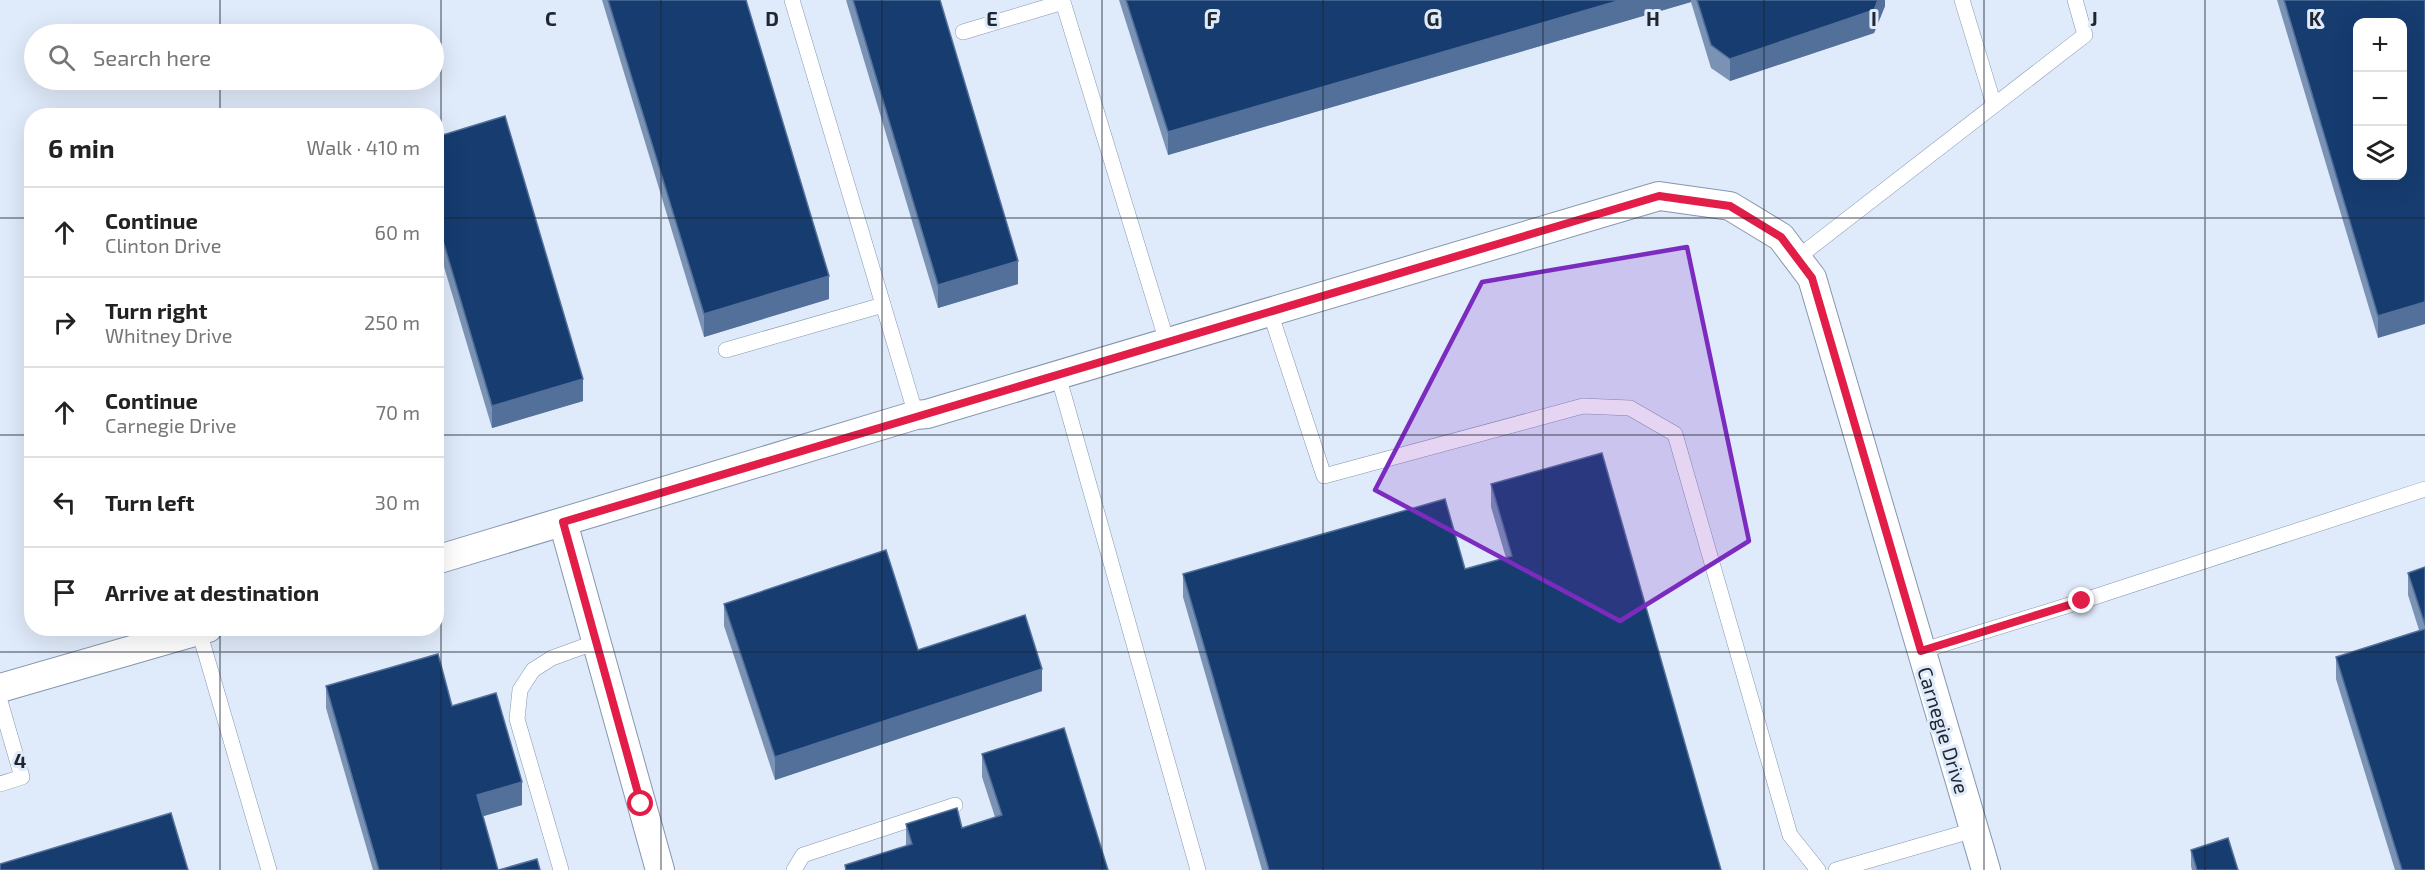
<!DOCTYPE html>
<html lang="en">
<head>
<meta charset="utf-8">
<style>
  body { margin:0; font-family:"Exo 2",sans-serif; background:#f2f2f2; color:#222 }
  .controls { position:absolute; right:18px; top:18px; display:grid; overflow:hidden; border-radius:12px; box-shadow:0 6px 24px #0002 }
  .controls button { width:54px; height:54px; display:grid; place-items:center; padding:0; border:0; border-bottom:2px solid #e0e0e0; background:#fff; color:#222; font:30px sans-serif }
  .stop { position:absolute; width:18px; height:18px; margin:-14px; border:4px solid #e11d48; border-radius:50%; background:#fff }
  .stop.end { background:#e11d48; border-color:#fff; box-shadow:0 2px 6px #0008 }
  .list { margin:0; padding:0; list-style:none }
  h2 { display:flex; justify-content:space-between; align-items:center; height:78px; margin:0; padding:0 24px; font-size:26px }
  h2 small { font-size:20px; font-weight:400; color:#767676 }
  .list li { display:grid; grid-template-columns:39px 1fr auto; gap:18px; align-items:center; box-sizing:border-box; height:90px; padding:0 24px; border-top:2px solid #e0e0e0 }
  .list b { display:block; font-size:22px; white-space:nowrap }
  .list p { margin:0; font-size:20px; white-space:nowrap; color:#767676 }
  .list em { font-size:20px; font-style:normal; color:#767676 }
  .icon { flex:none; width:33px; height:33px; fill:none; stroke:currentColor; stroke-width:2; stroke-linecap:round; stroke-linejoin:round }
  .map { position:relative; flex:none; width:2425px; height:870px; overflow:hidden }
  .search { position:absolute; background:#fff; box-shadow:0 6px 24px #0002; left:24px; top:24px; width:420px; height:66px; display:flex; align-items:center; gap:15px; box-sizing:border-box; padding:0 21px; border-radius:33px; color:#767676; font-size:22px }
  .panel { position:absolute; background:#fff; box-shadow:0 6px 24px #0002; left:24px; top:108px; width:420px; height:528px; border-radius:24px }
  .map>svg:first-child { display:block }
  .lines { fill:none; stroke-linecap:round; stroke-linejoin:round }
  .service-casing { stroke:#8697af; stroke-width:16 }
  .minor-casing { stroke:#8697af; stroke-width:30 }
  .service { stroke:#fff; stroke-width:15 }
  .minor { stroke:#fff; stroke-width:28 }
  .wall { fill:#7a93b5 }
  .shaded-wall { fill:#527099 }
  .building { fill:#163c70; stroke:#527099; stroke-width:1.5; fill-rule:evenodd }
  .route { stroke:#e11d48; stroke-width:8 }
  .marked { fill:#7b2cbf; fill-opacity:0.2; stroke:#7b2cbf; stroke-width:4.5; stroke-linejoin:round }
  .grid { fill:none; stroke:#1f262f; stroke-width:1.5; stroke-opacity:0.55 }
  .labels { text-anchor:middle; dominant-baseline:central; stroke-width:6; stroke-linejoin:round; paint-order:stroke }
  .street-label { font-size:20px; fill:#1f262f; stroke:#dfeafa }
  .grid-label { font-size:20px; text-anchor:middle; font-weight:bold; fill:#1f262f; stroke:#dfeafa; stroke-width:6; stroke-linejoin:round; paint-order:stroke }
</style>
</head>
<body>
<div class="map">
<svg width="2425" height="870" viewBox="0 0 2425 870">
  <rect width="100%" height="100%" fill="#dfeafa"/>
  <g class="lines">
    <defs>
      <g id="service">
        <path d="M792,0L916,415"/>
        <path d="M1962,0L1994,105"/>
        <path d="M963,32L1063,2L1167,342"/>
        <path d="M1797,258L2085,35L2075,0"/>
        <path d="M1270,312L1324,476L1583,406L1630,408L1675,434L1790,835L1818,870"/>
        <path d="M726,350L883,305"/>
        <path d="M1058,375L1198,870"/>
        <path d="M199,631L269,870"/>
        <path d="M1921,651L2082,601L2425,489"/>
        <path d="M0,701L22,777L0,784"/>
        <path d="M561,870L517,719L520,690L533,670L552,658L596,642"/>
        <path d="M794,870L803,855L955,805"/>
        <path d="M1836,870L1974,830"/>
      </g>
      <g id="minor">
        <path d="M563,522L660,870"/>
        <path d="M436,560L916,415L927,414L1659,196L1730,206L1781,237L1812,278L1986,870"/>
        <path d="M0,688L208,628"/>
      </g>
    </defs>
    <!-- service casing -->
    <use href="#service" class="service-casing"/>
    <!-- minor casing -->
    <use href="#minor" class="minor-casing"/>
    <!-- service -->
    <use href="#service" class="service"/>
    <!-- minor -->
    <use href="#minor" class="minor"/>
  </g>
  <!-- wall -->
  <g class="wall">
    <path d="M602,0H746L829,299L704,337Z"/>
    <path d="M846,0H940L1018,284L938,308Z"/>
    <path d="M1119,0H1885V6L1874,33L1730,81L1711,68L1691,2L1168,155Z"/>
    <path d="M2277,0H2425L2378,338Z"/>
    <path d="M436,137L583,401L492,428L436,240Z"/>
    <path d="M1491,484L1721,870H1262L1183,597V574L1465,569L1506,558L1491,507Z"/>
    <path d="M2425,567V870H2395L2336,679V657L2419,630L2408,595V573Z"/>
    <path d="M724,604L918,650L1042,691L775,780L724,626Z"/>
    <path d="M326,686L452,706L522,805L483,816L498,870H373L326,708Z"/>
    <path d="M982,754L1108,870H845V865L906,846V824L962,828L995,817L982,777Z"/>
    <path d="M2191,850L2238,870H2192L2191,866Z"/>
  </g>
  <!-- shaded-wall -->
  <g class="shaded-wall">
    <path d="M1621,0H1691V2L1168,155V132Z"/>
    <path d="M1878,0H1885V6L1874,33L1730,81V59Z"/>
    <path d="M1018,261V284L938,308V285Z"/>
    <path d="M829,276V299L704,337V314Z"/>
    <path d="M2425,302V324L2378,338V316Z"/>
    <path d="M583,379V401L492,428V406Z"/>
    <path d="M1042,669V691L775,780V757Z"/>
    <path d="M522,782V805L477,818V795Z"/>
  </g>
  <!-- building -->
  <g class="building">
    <path d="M608,0H746L829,276L704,314Z"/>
    <path d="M853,0H940L1018,261L938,285Z"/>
    <path d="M1126,0H1621L1168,132Z"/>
    <path d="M1697,0H1878L1874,10L1730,59L1711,45Z"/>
    <path d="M2284,0H2425V302L2378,316ZM2358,22H2403V176H2358Z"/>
    <path d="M505,116L583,379L492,406L436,217V137Z"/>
    <path d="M1602,453L1721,870H1269L1183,574L1445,499L1465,569L1512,556L1491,484Z"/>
    <path d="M886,550L918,650L1025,615L1042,669L775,757L724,604Z"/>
    <path d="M2425,567V625L2408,573Z"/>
    <path d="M2425,629V870H2402L2336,657Z"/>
    <path d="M438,654L452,706L496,693L522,782L477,795L498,870H379L326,686Z"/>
    <path d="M1064,728L1108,870H846L845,865L912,844L906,824L957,808L962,828L1002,815L982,754Z"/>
    <path d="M171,813L188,870H0V864Z"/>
    <path d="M2228,838L2238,870H2197L2191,850Z"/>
    <path d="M537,859L540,870H499Z"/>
  </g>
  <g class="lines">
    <!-- route -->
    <path class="route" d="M641,804L563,522L1659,196L1730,206L1781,237L1812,278L1921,651L2082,601"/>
  </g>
  <!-- marked area -->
  <path class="marked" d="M1687,247L1749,541L1620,621L1375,490L1482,282Z"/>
  <!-- grid -->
  <path class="grid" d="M220,0V34M441,0V870M661,0V870M882,0V870M1102,0V870M1323,0V870M1543,0V870M1764,0V870M1984,0V870M2205,0V870M220,80V116M0,218H32M436,218H2425M0,435H32M436,435H2425M220,628V870M0,652H2425"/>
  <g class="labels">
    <!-- street labels -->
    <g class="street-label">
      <text transform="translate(1944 730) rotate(73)">Carnegie Drive</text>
    </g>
  </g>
  <g class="grid-label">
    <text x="551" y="26">C</text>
    <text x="772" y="26">D</text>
    <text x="992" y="26">E</text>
    <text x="1212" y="26">F</text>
    <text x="1433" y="26">G</text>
    <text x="1653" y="26">H</text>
    <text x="1874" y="26">I</text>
    <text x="2094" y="26">J</text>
    <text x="2315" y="26">K</text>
    <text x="20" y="768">4</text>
  </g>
</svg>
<div class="controls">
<button>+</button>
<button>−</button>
<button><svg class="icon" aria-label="layers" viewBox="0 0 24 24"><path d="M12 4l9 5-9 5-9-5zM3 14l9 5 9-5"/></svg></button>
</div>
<div class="stop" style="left:641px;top:804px"></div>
<div class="stop end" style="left:2082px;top:601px"></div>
<div class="search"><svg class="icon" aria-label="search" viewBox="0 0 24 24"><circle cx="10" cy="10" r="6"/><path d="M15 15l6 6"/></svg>Search here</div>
<section class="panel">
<h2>6 min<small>Walk · 410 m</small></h2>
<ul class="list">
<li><svg class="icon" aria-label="ahead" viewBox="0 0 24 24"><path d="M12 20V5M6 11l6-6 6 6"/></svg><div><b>Continue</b><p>Clinton Drive</p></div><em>60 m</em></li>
<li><svg class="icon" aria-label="right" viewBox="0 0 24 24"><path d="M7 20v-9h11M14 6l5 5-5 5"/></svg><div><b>Turn right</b><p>Whitney Drive</p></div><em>250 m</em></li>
<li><svg class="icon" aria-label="ahead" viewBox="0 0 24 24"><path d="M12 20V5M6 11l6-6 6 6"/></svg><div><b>Continue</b><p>Carnegie Drive</p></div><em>70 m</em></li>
<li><svg class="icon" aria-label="left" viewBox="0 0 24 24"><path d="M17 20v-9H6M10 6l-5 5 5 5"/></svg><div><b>Turn left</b></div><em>30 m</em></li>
<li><svg class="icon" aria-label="arrive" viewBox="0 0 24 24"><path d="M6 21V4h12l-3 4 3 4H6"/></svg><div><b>Arrive at destination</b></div></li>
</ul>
</section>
</div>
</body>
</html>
